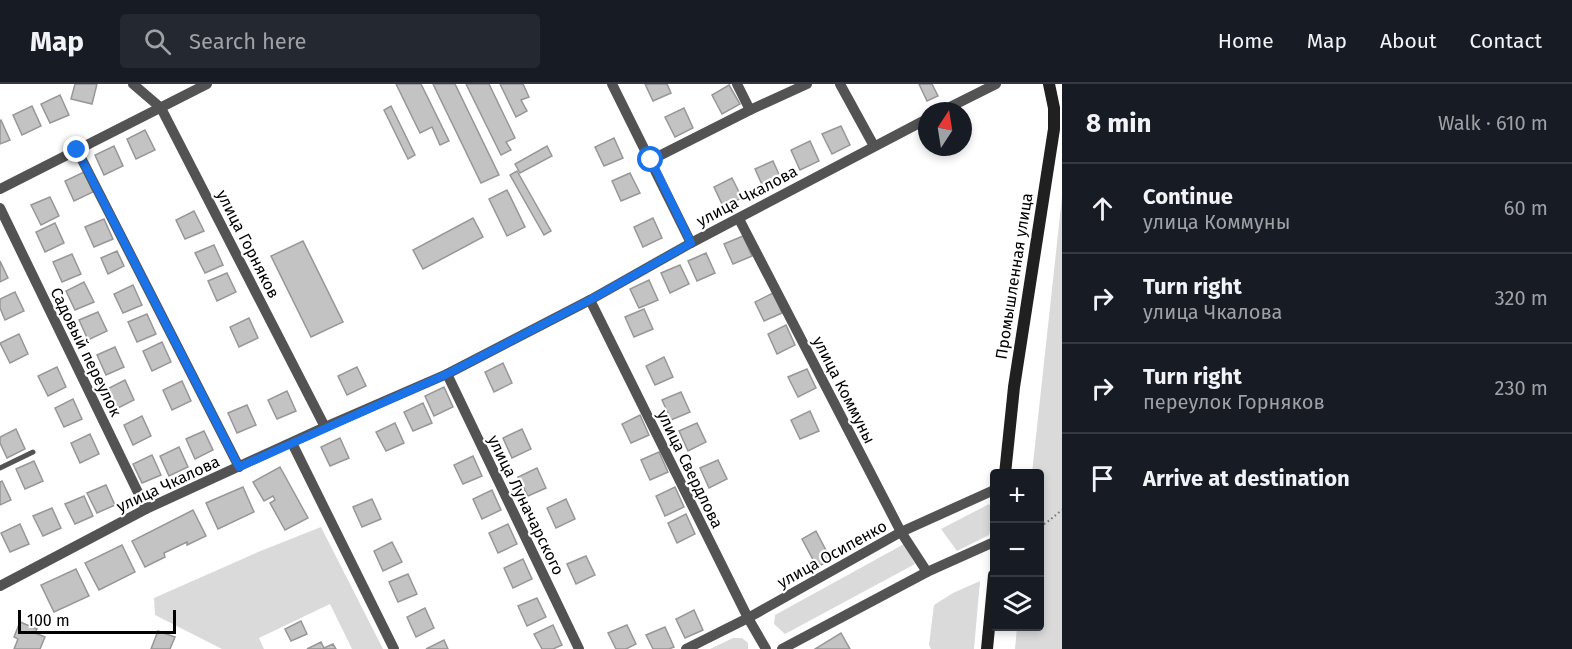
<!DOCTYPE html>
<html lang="en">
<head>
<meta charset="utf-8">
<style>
  body { margin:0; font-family:"Fira Sans",sans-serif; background:#242831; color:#f1f3f6 }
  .controls { position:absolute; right:18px; bottom:18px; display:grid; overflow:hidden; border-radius:6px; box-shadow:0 3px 9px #0003 }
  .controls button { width:54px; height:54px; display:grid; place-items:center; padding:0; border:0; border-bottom:2px solid #363941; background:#171b24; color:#f1f3f6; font:30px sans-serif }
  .compass { position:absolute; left:918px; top:18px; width:54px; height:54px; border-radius:50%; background:#171b24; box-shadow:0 3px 9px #0003; rotate:12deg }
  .scale { position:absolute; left:18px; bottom:15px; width:158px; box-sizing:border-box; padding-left:6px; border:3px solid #000; border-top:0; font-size:16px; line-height:21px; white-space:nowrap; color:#000; -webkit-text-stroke:4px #fff; paint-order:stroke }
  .stop { position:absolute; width:18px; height:18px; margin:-14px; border:4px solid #1a73e8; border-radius:50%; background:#fff }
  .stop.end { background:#1a73e8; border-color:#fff; box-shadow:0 2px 6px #0008 }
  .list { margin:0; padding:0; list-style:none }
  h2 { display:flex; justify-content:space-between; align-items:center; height:78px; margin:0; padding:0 24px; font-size:26px }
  h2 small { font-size:20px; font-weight:400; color:#9ea1a6 }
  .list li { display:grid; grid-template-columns:39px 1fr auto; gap:18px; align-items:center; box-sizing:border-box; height:90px; padding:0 24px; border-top:2px solid #363941 }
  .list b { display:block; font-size:22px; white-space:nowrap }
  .list p { margin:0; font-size:20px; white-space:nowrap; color:#9ea1a6 }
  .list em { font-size:20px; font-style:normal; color:#9ea1a6 }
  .icon { flex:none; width:33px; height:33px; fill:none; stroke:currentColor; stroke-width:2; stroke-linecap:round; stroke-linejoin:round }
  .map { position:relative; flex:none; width:1062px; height:565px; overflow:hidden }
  header { display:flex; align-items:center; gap:36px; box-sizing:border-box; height:84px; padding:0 30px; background:#171b24; border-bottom:2px solid #363941 }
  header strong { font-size:28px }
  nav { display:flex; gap:33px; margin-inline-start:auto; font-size:21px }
  .search { width:420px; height:54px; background:#242831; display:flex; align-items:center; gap:15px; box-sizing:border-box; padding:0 21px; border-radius:6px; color:#9ea1a6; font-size:22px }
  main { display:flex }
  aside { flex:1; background:#171b24 }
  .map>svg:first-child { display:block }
  .green { fill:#dadada }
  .building { fill:#c3c3c3; stroke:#979797; stroke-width:1.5 }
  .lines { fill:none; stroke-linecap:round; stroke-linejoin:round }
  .path { stroke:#757575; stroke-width:2; stroke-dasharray:1.5 3; stroke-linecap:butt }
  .service { stroke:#535353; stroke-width:5 }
  .minor { stroke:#535353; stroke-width:10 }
  .secondary { stroke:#202020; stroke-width:12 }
  .route { stroke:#1a73e8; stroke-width:8 }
  .labels { text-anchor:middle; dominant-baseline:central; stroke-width:4.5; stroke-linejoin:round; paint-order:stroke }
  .street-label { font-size:16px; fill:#000; stroke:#fff }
</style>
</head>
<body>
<header>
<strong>Map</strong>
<div class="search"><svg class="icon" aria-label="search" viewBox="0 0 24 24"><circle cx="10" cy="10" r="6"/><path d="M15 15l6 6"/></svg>Search here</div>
<nav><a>Home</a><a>Map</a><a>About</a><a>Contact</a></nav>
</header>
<main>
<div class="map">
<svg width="1062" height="565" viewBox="0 0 1062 565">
  <rect width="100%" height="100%" fill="#fff"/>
  <!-- green -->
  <g class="green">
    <path d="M1062,113V565H1015L1017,543L1040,542V390L1032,389Z"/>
    <path d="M989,420L993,429L989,451L957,467L941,445Z"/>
    <path d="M321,443L383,565H352L330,520L259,554L264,565H222L155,531L154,514L258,468Z"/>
    <path d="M904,460L915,480L785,550L774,540L775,531Z"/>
    <path d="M980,497L974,565H931L929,561L934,521L953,509Z"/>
    <path d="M733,554H742L748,559V565H710Z"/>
  </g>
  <!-- building -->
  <g class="building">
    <path d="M75,0H97L92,20L71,15Z"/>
    <path d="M396,0H421L449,57L440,61L432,43L420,49Z"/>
    <path d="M433,0H455L499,91L481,99Z"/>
    <path d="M466,0H489L515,54L506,58L511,66L501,71Z"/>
    <path d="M500,0H523L529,13L521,16L527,27L516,33Z"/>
    <path d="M645,0H667L671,9L653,17Z"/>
    <path d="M919,0H932L938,12L927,17Z"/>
    <path d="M729,1L740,20L722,30L712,11Z"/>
    <path d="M60,11L69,31L50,39L41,20Z"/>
    <path d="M32,22L41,42L22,51L13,31Z"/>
    <path d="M391,22L415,71L408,75L384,26Z"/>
    <path d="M684,24L693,44L675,53L665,33Z"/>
    <path d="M1,36L10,56L0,60V37Z"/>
    <path d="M841,42L850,61L832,70L822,50Z"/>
    <path d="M145,46L155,66L136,75L127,55Z"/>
    <path d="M614,54L623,74L604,82L595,63Z"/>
    <path d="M810,57L819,77L800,86L791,66Z"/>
    <path d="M114,62L123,82L104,91L95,71Z"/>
    <path d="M547,62L552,72L520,89L515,80Z"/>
    <path d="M773,77L782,97L764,105L755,85Z"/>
    <path d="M517,87L551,147L544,151L510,91Z"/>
    <path d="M84,88L93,108L74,117L65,97Z"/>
    <path d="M630,89L640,109L621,117L612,97Z"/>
    <path d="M732,94L742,114L723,122L714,103Z"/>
    <path d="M507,106L525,143L507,152L489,115Z"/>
    <path d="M50,113L59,132L41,141L31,121Z"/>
    <path d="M194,127L204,147L185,155L176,136Z"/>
    <path d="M473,134L483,153L423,185L413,166Z"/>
    <path d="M653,134L662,154L643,163L634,143Z"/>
    <path d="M104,135L113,155L94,163L85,143Z"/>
    <path d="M55,139L64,159L45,168L36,148Z"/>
    <path d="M743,152L752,172L733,180L724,160Z"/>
    <path d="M303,157L343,238L311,253L271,172Z"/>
    <path d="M214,161L223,181L205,189L195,169Z"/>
    <path d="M117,167L124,182L108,190L101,174Z"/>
    <path d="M706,169L715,189L697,197L688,177Z"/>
    <path d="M72,170L81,190L62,198L53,178Z"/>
    <path d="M0,177L8,194L0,198Z"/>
    <path d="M680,181L689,200L670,209L661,189Z"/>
    <path d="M227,189L236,208L217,217L208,197Z"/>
    <path d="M649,196L658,216L639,224L630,205Z"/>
    <path d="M84,198L94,218L75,226L66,207Z"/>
    <path d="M133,201L142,221L123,229L114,210Z"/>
    <path d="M15,208L24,227L5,236L0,224V215Z"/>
    <path d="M773,209L782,229L764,237L755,218Z"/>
    <path d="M644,225L653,245L634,253L625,233Z"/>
    <path d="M98,228L107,247L88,256L79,236Z"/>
    <path d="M147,230L156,250L137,258L128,238Z"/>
    <path d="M249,234L258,254L239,263L230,243Z"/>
    <path d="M786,241L795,261L777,270L768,250Z"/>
    <path d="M19,250L28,270L10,279L0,259Z"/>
    <path d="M162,258L171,278L152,287L143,267Z"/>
    <path d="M115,263L124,283L106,291L97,271Z"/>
    <path d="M664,273L673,293L655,301L646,282Z"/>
    <path d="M503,279L512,299L494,308L485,288Z"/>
    <path d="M57,283L66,303L48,312L38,292Z"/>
    <path d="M357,283L366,302L347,311L338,292Z"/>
    <path d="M807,285L816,304L798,313L788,293Z"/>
    <path d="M125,296L134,316L116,325L107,305Z"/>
    <path d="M182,297L191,317L172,326L163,306Z"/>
    <path d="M444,303L453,323L434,332L425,312Z"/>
    <path d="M287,307L296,327L277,335L268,316Z"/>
    <path d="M681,308L690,328L671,336L662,316Z"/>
    <path d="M73,315L82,335L64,343L55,324Z"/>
    <path d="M423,319L432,339L413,347L404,328Z"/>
    <path d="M247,321L256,341L237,349L228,329Z"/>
    <path d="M810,327L819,347L800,355L791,336Z"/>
    <path d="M640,331L649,351L631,359L622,340Z"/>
    <path d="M142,332L151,352L133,361L124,341Z"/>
    <path d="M395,339L404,359L386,367L376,348Z"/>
    <path d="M697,339L706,358L688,367L679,347Z"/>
    <path d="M16,345L25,365L7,374L0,359V353Z"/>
    <path d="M522,345L531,365L512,374L503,354Z"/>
    <path d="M204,347L213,366L195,375L186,355Z"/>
    <path d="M90,350L99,370L80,379L71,359Z"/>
    <path d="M340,354L349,374L330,382L321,363Z"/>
    <path d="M179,363L188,383L169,392L160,372Z"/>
    <path d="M659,368L668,388L650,396L641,376Z"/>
    <path d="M152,371L161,391L142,399L133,380Z"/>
    <path d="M473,372L482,392L463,400L454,381Z"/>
    <path d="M718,376L727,395L709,404L700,384Z"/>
    <path d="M34,377L43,397L25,405L16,385Z"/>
    <path d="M280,383L308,434L285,446L270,419L275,416L273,412L264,417L253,398Z"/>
    <path d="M537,384L546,404L528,412L518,393Z"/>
    <path d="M2,397L11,416L0,421V398Z"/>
    <path d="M106,401L115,421L97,429L87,409Z"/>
    <path d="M243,403L254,428L218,445L206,419Z"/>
    <path d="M675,403L684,423L665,432L656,412Z"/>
    <path d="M492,406L501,426L482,435L473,415Z"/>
    <path d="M84,412L93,432L75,440L65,420Z"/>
    <path d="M372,415L381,435L362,443L353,423Z"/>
    <path d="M566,415L575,435L556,444L547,424Z"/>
    <path d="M52,424L61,444L43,452L33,432Z"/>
    <path d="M193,426L206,452L187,461V458L164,469L165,473L145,483L132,457Z"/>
    <path d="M686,430L695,450L677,459L668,439Z"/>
    <path d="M20,440L29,460L10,468L1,449Z"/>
    <path d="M508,440L517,460L498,469L489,449Z"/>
    <path d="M816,447L831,476L817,483L802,455Z"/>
    <path d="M392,458L402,478L383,487L374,467Z"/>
    <path d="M122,461L135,488L99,506L85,479Z"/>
    <path d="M586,472L595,491L576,500L567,480Z"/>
    <path d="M523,475L532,495L513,504L504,484Z"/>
    <path d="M76,485L89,512L54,528L41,501Z"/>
    <path d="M408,490L417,510L398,518L389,498Z"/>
    <path d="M537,514L546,533L527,542L518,522Z"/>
    <path d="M425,524L434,544L416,553L407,533Z"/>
    <path d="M694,526L703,546L685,554L676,535Z"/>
    <path d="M301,537L307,550L291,557L285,545Z"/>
    <path d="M20,538L37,545L35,549L45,553L40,565H14L18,555L14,553Z"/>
    <path d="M553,541L562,561L553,565H542L534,550Z"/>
    <path d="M627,541L636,560L626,565H616L608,549Z"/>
    <path d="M665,543L674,563L669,565H653L646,551Z"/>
    <path d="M158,547L175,553L170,565H151Z"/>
    <path d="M841,549L850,565H815Z"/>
    <path d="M444,556L448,565H426Z"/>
    <path d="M321,558L324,564L333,560L336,565H307Z"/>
  </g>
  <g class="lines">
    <!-- path -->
    <path class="path" d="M1040,442L1046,439L1062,426"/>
    <!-- service -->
    <path class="service" d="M0,384L33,368"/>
    <!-- minor -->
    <g class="minor">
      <path d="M133,0L161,24L325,343"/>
      <path d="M612,0L691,159"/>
      <path d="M737,0L750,26"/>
      <path d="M840,0L874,62"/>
      <path d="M942,27L996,0"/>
      <path d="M77,66L239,383"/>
      <path d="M651,76L750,26L807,0"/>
      <path d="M0,105L207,0"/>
      <path d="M0,124L146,425"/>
      <path d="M739,135L901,448L927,488"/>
      <path d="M590,216L748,534L766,565"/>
      <path d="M447,290L579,565"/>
      <path d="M292,359L394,565"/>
      <path d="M0,502L146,425L325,343L447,290L590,216L691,159L927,35"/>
      <path d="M686,565L748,534L901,448L994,406"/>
      <path d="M782,565L927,488L994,458"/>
    </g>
    <!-- secondary -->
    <g class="secondary">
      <path d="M1005,390L1014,303L1054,45V24L1049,0"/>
      <path d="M987,565L994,491"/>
    </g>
  </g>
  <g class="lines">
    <!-- route -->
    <path class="route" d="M77,66L239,383L447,290L590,216L691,159L651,76"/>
  </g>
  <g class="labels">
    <!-- street labels -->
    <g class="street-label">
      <text transform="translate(747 112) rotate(-28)">улица Чкалова</text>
      <text transform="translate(248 160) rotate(63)">улица Горняков</text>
      <text transform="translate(1014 192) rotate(-81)">Промышленная улица</text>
      <text transform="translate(86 268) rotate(64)">Садовый переулок</text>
      <text transform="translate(844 306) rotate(63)">улица Коммуны</text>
      <text transform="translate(690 385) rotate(64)">улица Свердлова</text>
      <text transform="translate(168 400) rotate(-25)">улица Чкалова</text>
      <text transform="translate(526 421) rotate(64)">улица Луначарского</text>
      <text transform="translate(832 470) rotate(-29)">улица Осипенко</text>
    </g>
  </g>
</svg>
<div class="controls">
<button>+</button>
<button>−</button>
<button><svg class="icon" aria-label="layers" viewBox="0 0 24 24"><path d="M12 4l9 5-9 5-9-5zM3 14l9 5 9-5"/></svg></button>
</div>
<svg class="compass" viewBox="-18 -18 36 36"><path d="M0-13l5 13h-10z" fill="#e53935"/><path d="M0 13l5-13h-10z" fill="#9ea1a6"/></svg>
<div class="scale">100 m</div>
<div class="stop" style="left:651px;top:76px"></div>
<div class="stop end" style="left:77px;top:66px"></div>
</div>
<aside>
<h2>8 min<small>Walk · 610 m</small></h2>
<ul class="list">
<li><svg class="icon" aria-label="ahead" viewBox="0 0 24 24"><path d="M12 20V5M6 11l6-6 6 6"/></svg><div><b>Continue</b><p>улица Коммуны</p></div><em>60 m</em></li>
<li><svg class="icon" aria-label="right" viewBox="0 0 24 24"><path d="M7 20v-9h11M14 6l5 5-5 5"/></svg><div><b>Turn right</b><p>улица Чкалова</p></div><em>320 m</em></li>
<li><svg class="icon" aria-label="right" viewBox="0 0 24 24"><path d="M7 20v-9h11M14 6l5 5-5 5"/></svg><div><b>Turn right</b><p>переулок Горняков</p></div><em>230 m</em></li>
<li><svg class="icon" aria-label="arrive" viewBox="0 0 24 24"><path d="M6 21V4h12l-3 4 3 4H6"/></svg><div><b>Arrive at destination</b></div></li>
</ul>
</aside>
</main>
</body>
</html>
